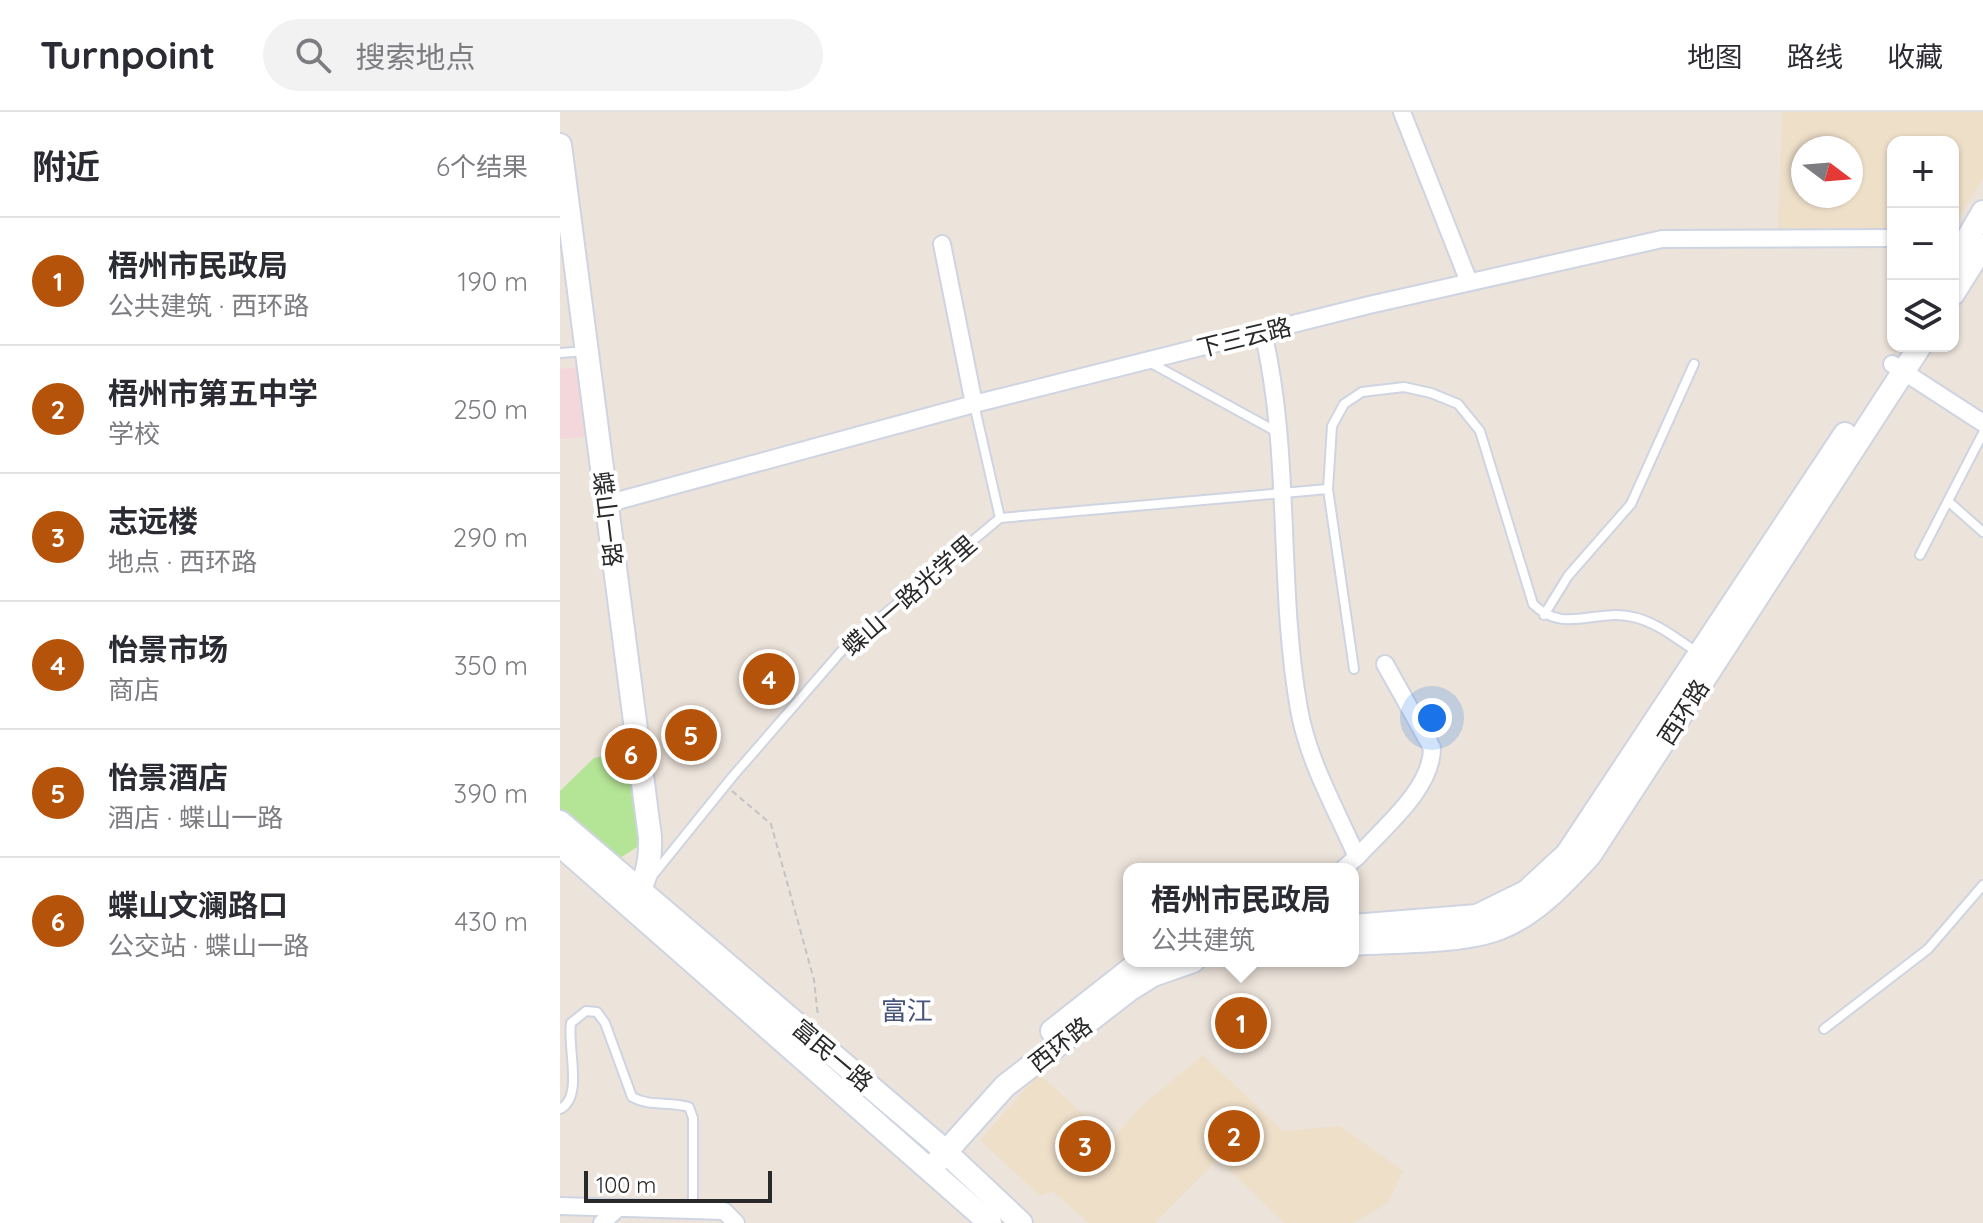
<!DOCTYPE html>
<html lang="zh">
<head>
<meta charset="utf-8">
<style>
  body { margin:0; font-family:Quicksand,"Noto Sans SC",sans-serif; background:#f2f2f3; color:#2b2b33 }
  .controls { position:absolute; right:24px; top:24px; display:grid; overflow:hidden; border-radius:16px; box-shadow:0 2px 6px #0004 }
  .controls button { width:72px; height:72px; display:grid; place-items:center; padding:0; border:0; border-bottom:2px solid #e1e1e2; background:#fff; color:#2b2b33; font:40px sans-serif }
  .compass { position:absolute; left:1231px; top:24px; width:72px; height:72px; border-radius:50%; background:#fff; box-shadow:0 2px 6px #0004; rotate:106deg }
  .scale { position:absolute; left:24px; bottom:20px; width:188px; box-sizing:border-box; padding-left:8px; border:4px solid #292929; border-top:0; font-size:22px; line-height:28px; white-space:nowrap; color:#292929; -webkit-text-stroke:6px #fff; paint-order:stroke }
  .you { position:absolute; left:872px; top:606px; width:28px; height:28px; margin:-20px; border:6px solid #fff; border-radius:50%; background:#1a73e8; box-shadow:0 0 0 12px #1a73e833 }
  .badge { display:grid; place-items:center; width:52px; height:52px; border-radius:50%; background:#b45309; color:#fff; font-size:26px; font-weight:700 }
  .pin { position:absolute; translate:-50% -50%; border:4px solid #fff; box-shadow:0 2px 8px #0006 }
  .popup { position:absolute; left:563px; top:751px; width:236px; height:104px; box-sizing:border-box; display:grid; place-content:center; border-radius:16px; background:#fff; filter:drop-shadow(0 2px 6px #0005); font-size:26px; white-space:nowrap; color:#7c7c81 }
  .popup b { font-size:30px; color:#2b2b33 }
  .popup::after { content:''; position:absolute; left:50%; top:100%; margin-left:-16px; border:16px solid transparent; border-top-color:#fff }
  .list { margin:0; padding:0; list-style:none }
  h2 { display:flex; justify-content:space-between; align-items:center; height:104px; margin:0; padding:0 32px; font-size:34px }
  h2 small { font-size:26px; font-weight:400; color:#7c7c81 }
  .list li { display:grid; grid-template-columns:52px 1fr auto; gap:24px; align-items:center; box-sizing:border-box; height:128px; padding:0 32px; border-top:2px solid #e1e1e2 }
  .list b { display:block; font-size:30px; white-space:nowrap }
  .list p { margin:0; font-size:26px; white-space:nowrap; color:#7c7c81 }
  .list em { font-size:26px; font-style:normal; color:#7c7c81 }
  .icon { flex:none; width:44px; height:44px; fill:none; stroke:currentColor; stroke-width:2; stroke-linecap:round; stroke-linejoin:round }
  .map { position:relative; flex:none; width:1423px; height:1111px; overflow:hidden }
  header { display:flex; align-items:center; gap:48px; box-sizing:border-box; height:112px; padding:0 40px; background:#fff; border-bottom:2px solid #e1e1e2 }
  header strong { font-size:38px }
  nav { display:flex; gap:44px; margin-inline-start:auto; font-size:28px }
  .search { width:560px; height:72px; background:#f2f2f3; display:flex; align-items:center; gap:20px; box-sizing:border-box; padding:0 28px; border-radius:44px; color:#7c7c81; font-size:30px }
  main { display:flex }
  aside { flex:1; background:#fff }
  .map>svg:first-child { display:block }
  .education { fill:#eedfc9; fill-rule:evenodd }
  .medical { fill:#f3d7da }
  .green { fill:#b4e495 }
  .lines { fill:none; stroke-linecap:round; stroke-linejoin:round }
  .lane-casing { stroke:#cfd4e2; stroke-width:12 }
  .street-casing { stroke:#cfd4e2; stroke-width:20 }
  .secondary-casing { stroke:#cfd4e2; stroke-width:26 }
  .path { stroke:#c3c3c3; stroke-width:2; stroke-dasharray:6 4; stroke-linecap:butt }
  .lane { stroke:#fff; stroke-width:8 }
  .street { stroke:#fff; stroke-width:16 }
  .secondary { stroke:#fff; stroke-width:22 }
  .labels { text-anchor:middle; dominant-baseline:central; stroke-width:8; stroke-linejoin:round; paint-order:stroke }
  .street-label { font-size:24px; fill:#292929; stroke:#fff }
  .neighbourhood-label { font-size:26px; fill:#48547a; stroke:#fff }
</style>
</head>
<body>
<header>
<strong>Turnpoint</strong>
<div class="search"><svg class="icon" aria-label="search" viewBox="0 0 24 24"><circle cx="10" cy="10" r="6"/><path d="M15 15l6 6"/></svg>搜索地点</div>
<nav><a>地图</a><a>路线</a><a>收藏</a></nav>
</header>
<main>
<aside>
<h2>附近<small>6个结果</small></h2>
<ul class="list">
<li><span class="badge">1</span><div><b>梧州市民政局</b><p>公共建筑 · 西环路</p></div><em>190 m</em></li>
<li><span class="badge">2</span><div><b>梧州市第五中学</b><p>学校</p></div><em>250 m</em></li>
<li><span class="badge">3</span><div><b>志远楼</b><p>地点 · 西环路</p></div><em>290 m</em></li>
<li><span class="badge">4</span><div><b>怡景市场</b><p>商店</p></div><em>350 m</em></li>
<li><span class="badge">5</span><div><b>怡景酒店</b><p>酒店 · 蝶山一路</p></div><em>390 m</em></li>
<li><span class="badge">6</span><div><b>蝶山文澜路口</b><p>公交站 · 蝶山一路</p></div><em>430 m</em></li>
</ul>
</aside>
<div class="map">
<svg width="1423" height="1111" viewBox="0 0 1423 1111">
  <rect width="100%" height="100%" fill="#ece3da"/>
  <!-- education -->
  <g class="education">
    <path d="M1222,0H1423V67L1393,114V30H1333V119L1218,117ZM1243,36H1291V84H1243Z"/>
    <path d="M643,943L723,1019L780,1014L843,1059L828,1091L794,1111H724L658,1047L595,1111H529L492,1079L480,1084L420,1028L479,962L552,1028L579,996Z"/>
  </g>
  <!-- medical -->
  <path class="medical" d="M19,255L27,325L0,327V257Z"/>
  <!-- green -->
  <path class="green" d="M43,644L66,645L70,649L80,733L60,746L53,745L0,699V679L34,646Z"/>
  <g class="lines">
    <defs>
      <g id="lane">
        <path d="M0,241L26,239"/>
        <path d="M589,250L717,320"/>
        <path d="M414,292L440,406"/>
        <path d="M1389,390L1423,420"/>
        <path d="M1360,443L1423,321"/>
        <path d="M984,503L1008,464L1071,392L1134,252"/>
        <path d="M794,557L768,377L772,314L784,292L802,280L844,275L871,281L898,292L920,319L973,492C1004,523 1035,496 1073,505C1097,510 1119,529 1139,541"/>
        <path d="M93,763L173,664L285,535L440,406L768,377"/>
        <path d="M1264,917L1368,837L1423,773"/>
        <path d="M0,997C24,985 7,936 11,911L26,899L37,900L45,911L72,985C90,995 109,989 129,995L133,1006V1098"/>
      </g>
      <g id="street">
        <path d="M842,0L909,170"/>
        <path d="M382,132L414,292"/>
        <path d="M703,220C732,343 717,473 739,597C748,649 776,697 797,745L783,757"/>
        <path d="M1332,252L1423,311"/>
        <path d="M46,392L414,292L809,193L1102,127L1333,126"/>
        <path d="M797,745C823,716 872,677 872,636L825,552"/>
        <path d="M0,1094L164,1099L176,1111"/>
        <path d="M42,1111L58,1096"/>
      </g>
      <g id="secondary">
        <path d="M0,33L90,725C91,751 86,773 68,792"/>
        <path d="M1393,151L1423,100"/>
        <path d="M1393,182L1423,134"/>
        <path d="M0,710L375,1030L461,1111"/>
        <path d="M0,733L430,1111"/>
        <path d="M793,814L917,804L966,780L1007,742L1285,322"/>
        <path d="M793,832C835,829 902,831 940,816C976,802 1004,771 1030,743L1360,234"/>
        <path d="M492,919L581,849"/>
        <path d="M376,1051L445,974L569,878L593,863L633,849"/>
      </g>
    </defs>
    <!-- lane casing -->
    <use href="#lane" class="lane-casing"/>
    <!-- street casing -->
    <use href="#street" class="street-casing"/>
    <!-- secondary casing -->
    <use href="#secondary" class="secondary-casing"/>
    <!-- path -->
    <path class="path" d="M172,679L211,712L254,868L258,905"/>
    <!-- lane -->
    <use href="#lane" class="lane"/>
    <!-- street -->
    <use href="#street" class="street"/>
    <!-- secondary -->
    <use href="#secondary" class="secondary"/>
  </g>
  <g class="labels">
    <!-- street labels -->
    <g class="street-label">
      <text transform="translate(684 225) rotate(-14)">下三云路</text>
      <text transform="translate(48 407) rotate(83)">蝶山一路</text>
      <text transform="translate(349 483) rotate(-41)">蝶山一路光学里</text>
      <text transform="translate(1123 600) rotate(-57)">西环路</text>
      <text transform="translate(500 932) rotate(-38)">西环路</text>
      <text transform="translate(273 943) rotate(40)">富民一路</text>
    </g>
    <!-- neighbourhood labels -->
    <g class="neighbourhood-label">
      <text x="347" y="898">富江</text>
    </g>
  </g>
</svg>
<div class="controls">
<button>+</button>
<button>−</button>
<button><svg class="icon" aria-label="layers" viewBox="0 0 24 24"><path d="M12 4l9 5-9 5-9-5zM3 14l9 5 9-5"/></svg></button>
</div>
<svg class="compass" viewBox="-18 -18 36 36"><path d="M0-13l5 13h-10z" fill="#e53935"/><path d="M0 13l5-13h-10z" fill="#7c7c81"/></svg>
<div class="scale">100 m</div>
<div class="you"></div>
<div class="pin badge" style="left:681px;top:911px">1</div>
<div class="popup"><b>梧州市民政局</b>公共建筑</div>
<div class="pin badge" style="left:674px;top:1024px">2</div>
<div class="pin badge" style="left:525px;top:1034px">3</div>
<div class="pin badge" style="left:209px;top:567px">4</div>
<div class="pin badge" style="left:131px;top:623px">5</div>
<div class="pin badge" style="left:71px;top:642px">6</div>
</div>
</main>
</body>
</html>
